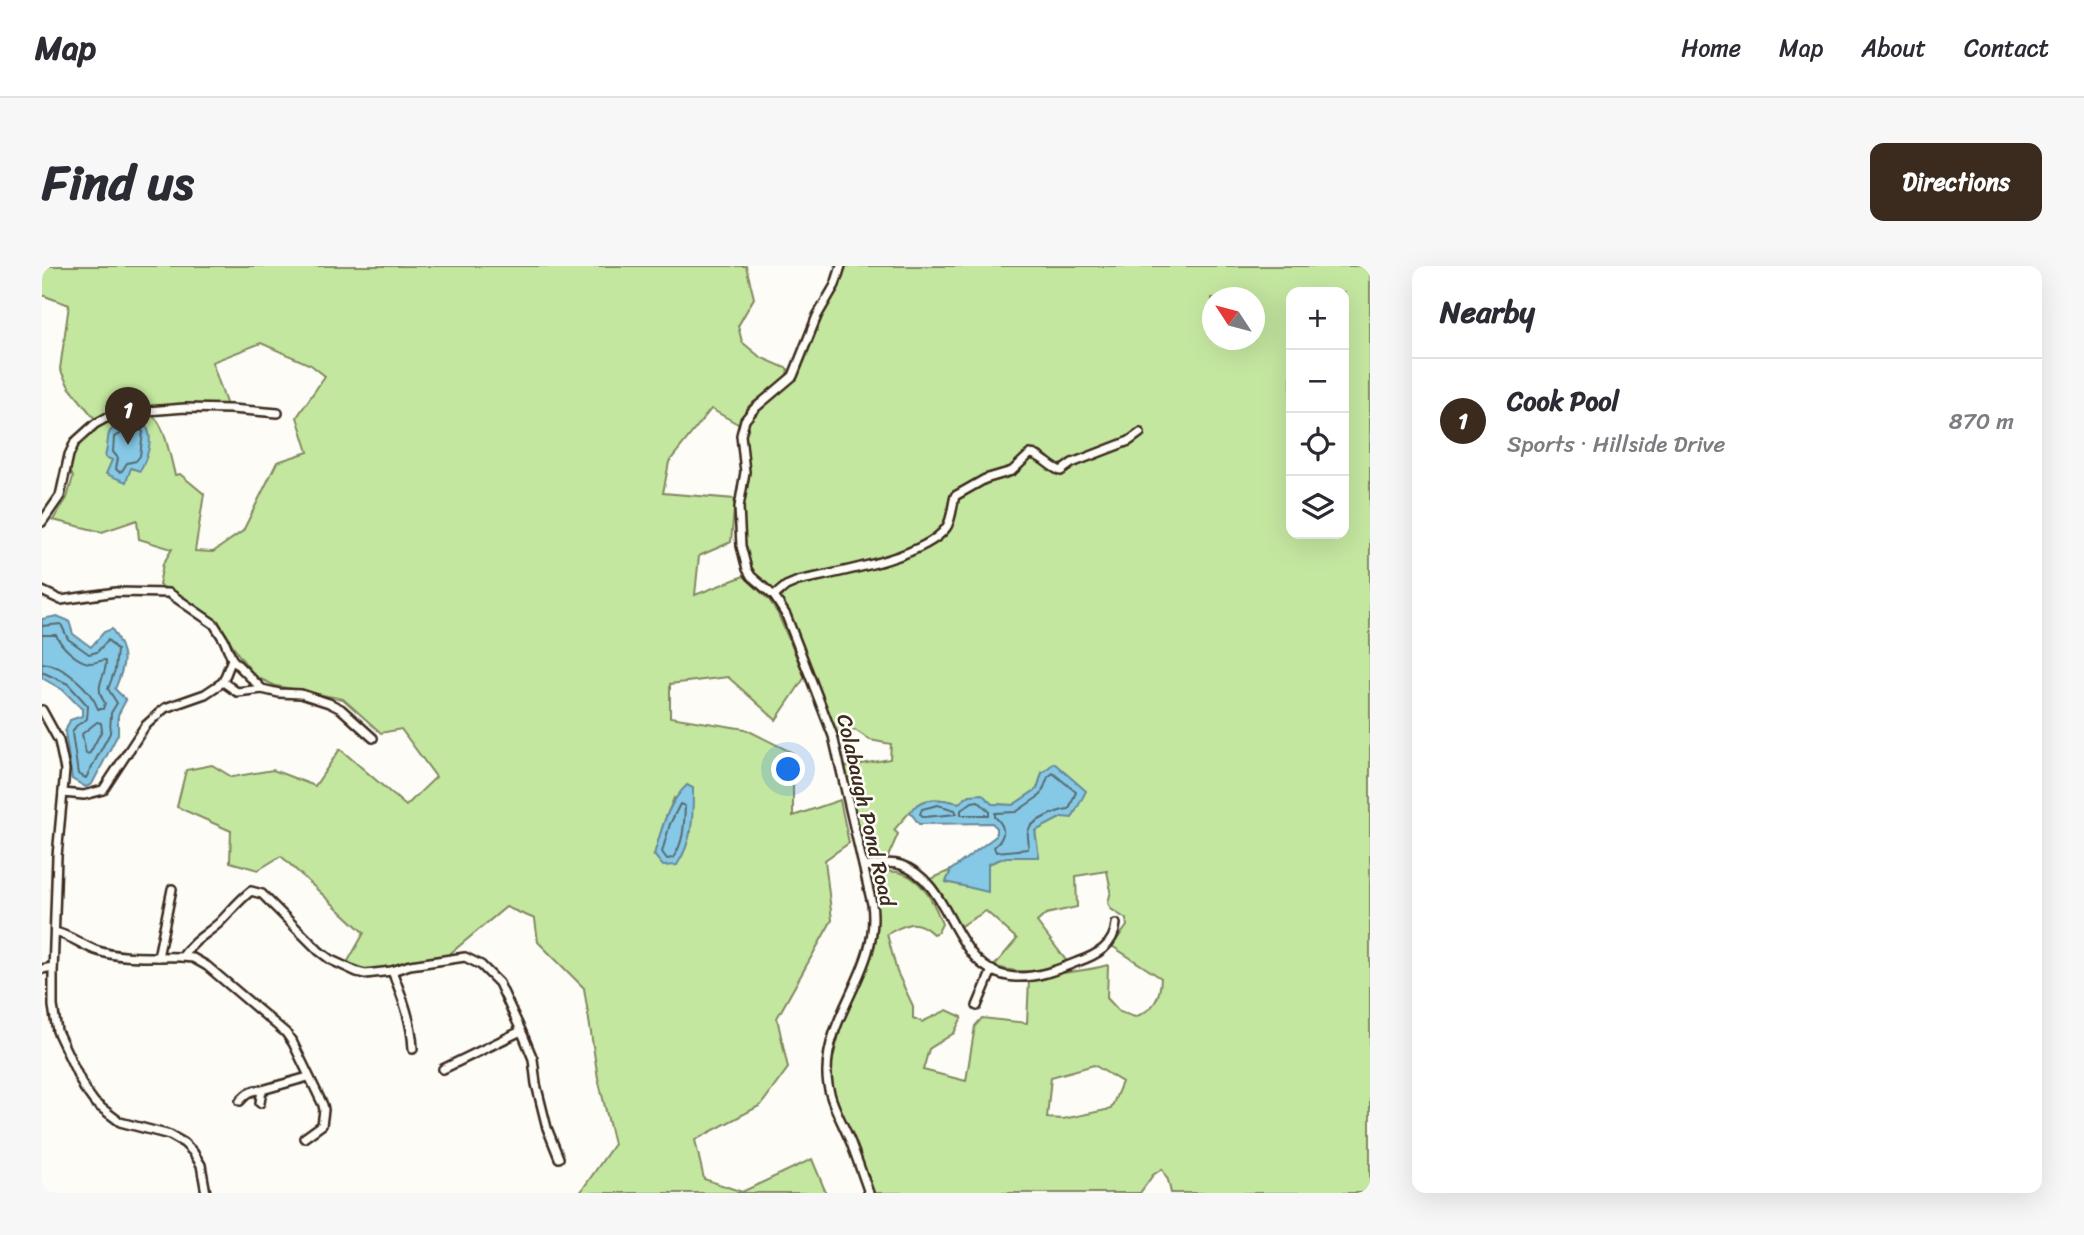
<!DOCTYPE html>
<html lang="en">
<head>
<meta charset="utf-8">
<style>
  body { margin:0; font-family:Sriracha,sans-serif; background:#f7f7f7; color:#2b2b33 }
  .controls { position:absolute; right:21px; top:21px; display:grid; overflow:hidden; border-radius:14px; box-shadow:0 7px 28px #0002 }
  .controls button { width:63px; height:63px; display:grid; place-items:center; padding:0; border:0; border-bottom:2px solid #e1e1e2; background:#fff; color:#2b2b33; font:35px sans-serif }
  .compass { position:absolute; left:1160px; top:21px; width:63px; height:63px; border-radius:50%; background:#fff; box-shadow:0 7px 28px #0002; rotate:306deg }
  .you { position:absolute; left:747px; top:504px; width:24px; height:24px; margin:-18px; border:5px solid #fff; border-radius:50%; background:#1a73e8; box-shadow:0 0 0 10px #1a73e833 }
  .badge { display:grid; place-items:center; width:46px; height:46px; border-radius:50%; background:#3b2a1e; color:#fff; font-size:23px; font-weight:700 }
  .pin { position:absolute; translate:-50% -58px; filter:drop-shadow(0 2px 4px #0008) }
  .pin::after { content:''; position:absolute; top:37px; width:24px; height:21px; background:inherit; clip-path:polygon(0 0,100% 0,50% 100%) }
  .list { margin:0; padding:0; list-style:none }
  h2 { display:flex; justify-content:space-between; align-items:center; height:91px; margin:0; padding:0 28px; font-size:30px }
  h2 small { font-size:23px; font-weight:400; color:#7c7c81 }
  .list li { display:grid; grid-template-columns:46px 1fr auto; gap:21px; align-items:center; box-sizing:border-box; height:126px; padding:0 28px; border-top:2px solid #e1e1e2 }
  .list b { display:block; font-size:26px; white-space:nowrap }
  .list p { margin:0; font-size:23px; white-space:nowrap; color:#7c7c81 }
  .list em { font-size:23px; font-style:normal; color:#7c7c81 }
  .icon { flex:none; width:38px; height:38px; fill:none; stroke:currentColor; stroke-width:2; stroke-linecap:round; stroke-linejoin:round }
  .map { position:relative; flex:none; width:1328px; height:927px; overflow:hidden; border-radius:14px }
  header { display:flex; align-items:center; gap:42px; box-sizing:border-box; height:98px; padding:0 35px; background:#fff; border-bottom:2px solid #e1e1e2 }
  header strong { font-size:33px }
  nav { display:flex; gap:38px; margin-inline-start:auto; font-size:24px }
  .intro { display:flex; align-items:center; justify-content:space-between; box-sizing:border-box; height:168px; padding:0 42px }
  h1 { margin:0; font-size:49px }
  .button { padding:18px 32px; border-radius:14px; background:#3b2a1e; color:#fff; font-size:24px; font-weight:700 }
  main { display:flex; gap:42px; padding:0 42px }
  aside { flex:1; background:#fff; border-radius:14px; box-shadow:0 7px 28px #0002 }
  .map>svg:first-child { display:block }
  .green { fill:#c4e7a0; stroke:#80885f; stroke-width:2; fill-rule:evenodd }
  .water { fill:#86c9e7; stroke:#688997; stroke-width:2 }
  .lines { fill:none; stroke-linecap:round; stroke-linejoin:round }
  .shore { stroke:#596a6e; stroke-width:2 }
  .minor-casing { stroke:#3b2a1e; stroke-width:12 }
  .minor { stroke:#fdfcf7; stroke-width:7 }
  .labels { text-anchor:middle; dominant-baseline:central; stroke-width:5; stroke-linejoin:round; paint-order:stroke }
  .street-label { font-size:21px; fill:#3b2a1e; stroke:#fdfcf7 }
</style>
</head>
<body>
<header>
<strong>Map</strong>
<nav><a>Home</a><a>Map</a><a>About</a><a>Contact</a></nav>
</header>
<div class="intro"><h1>Find us</h1><a class="button">Directions</a></div>
<main>
<div class="map">
<svg width="1328" height="927" viewBox="0 0 1328 927">
  <rect width="100%" height="100%" fill="#fdfcf7"/>
  <filter id="ink" filterUnits="userSpaceOnUse"><feTurbulence type="fractalNoise" baseFrequency=".0143" numOctaves="2"/><feDisplacementMap in="SourceGraphic" scale="14" xChannelSelector="R" yChannelSelector="G"/><feConvolveMatrix kernelMatrix="1 2 1 2 8 2 1 2 1" color-interpolation-filters="sRGB"/></filter>
  <g filter="url(#ink)">
    <!-- green -->
    <g class="green">
      <path d="M0,0H704L712,32L696,60L700,76L718,91L746,103L744,112L707,140L696,158L669,143L627,196L621,227L693,233L689,276L657,290L653,329L702,310L728,335L736,348L763,411L734,454L686,411L628,418V451L703,463L751,487V550L798,534L807,577L783,594L790,654L735,752L746,802L719,839L653,874L662,913L700,926L770,893L784,927H538L572,878L556,812L542,722L496,676L493,653L464,641L404,691L328,705L305,697L322,667L239,590L216,604L188,596L189,565L135,541L144,504L170,499L190,511L231,504L273,520L298,483L364,540L394,511L359,463L339,467L301,433L234,420L214,411L196,388L179,360L140,330L117,319L121,298L130,283L97,273L95,254L60,266L11,254L25,232L31,211C19,191 46,163 64,156C74,152 87,150 97,150C103,150 108,148 113,152C123,160 129,195 133,209L138,208L162,228L153,285L171,286L201,265L235,196L266,186L255,151L283,110L269,99L219,77L170,96L185,140C143,141 91,134 53,153L27,121L18,103L27,39L0,29ZM632,532L649,551V566L612,589L622,556Z"/>
      <path d="M801,0H1328V927H1129L1126,914L1120,903L1111,909L1098,927H830L820,895L791,826L789,799L800,758L831,687L835,669V643L828,610C867,594 888,624 900,658L896,666L891,668C873,651 865,658 845,668L855,706L871,740V752L880,756L905,744L920,751L912,767L887,783L881,804L924,815L933,760L940,752L985,757L987,714C1013,705 1040,707 1066,699L1065,732L1078,746L1093,751C1113,743 1118,732 1119,712L1070,680L1085,660L1084,653L1069,643L1066,637L1069,625L1065,605L1034,610L1035,641L1004,648L995,656L1026,697C1001,705 977,709 952,700L975,673L944,645L917,661L887,614L909,604L904,616L946,625V598L964,591H997L993,565L1020,551L1000,507L995,523L971,539L950,538L928,529L917,537C878,527 876,537 852,564L856,568L845,593L824,594L806,526L803,501L848,493L849,478L828,474L813,464L794,467L739,332L711,308L707,300L702,275L700,237L707,204L702,176L708,151L750,116L757,106ZM1249,26H1302V268H1249ZM1170,32H1212V74H1170ZM1052,799L1080,816L1069,843L1021,853L1005,852L1009,811Z"/>
    </g>
    <!-- water -->
    <g class="water">
      <path d="M91,154L103,158C113,172 105,192 98,205L89,202L84,216L64,208L70,194L63,191C70,164 58,166 91,154Z"/>
      <path d="M15,350L27,355L31,368L49,381L62,366L70,363C86,389 84,396 73,423L84,434L76,449V468L50,518L44,521L30,513L23,466L28,454L40,450V443L21,424L0,412V353Z"/>
      <path d="M1012,497L1044,525L1030,552L1020,551L993,565L997,591H964L946,598V626L904,616L909,604L954,570V561L950,557L877,558L868,546C881,529 899,533 917,537L928,529L940,528L950,538L971,539L995,523L1000,507Z"/>
      <path d="M645,519L651,522C651,551 651,574 635,599L621,600L612,589C620,562 625,538 645,519Z"/>
    </g>
    <g class="lines">
      <!-- shore -->
      <g class="shore">
        <path d="M92,161L97,162L101,166L98,190L94,195L85,197L80,205L77,206L74,203L76,192L71,186L72,171Z"/>
        <path d="M0,360L19,358L26,373L47,388L55,386L66,374L75,384L73,404L66,423L75,437L69,447L68,467L44,512L36,508L30,467L34,460L45,453L46,440L26,418L0,406"/>
        <path d="M0,369H14C19,380 35,396 48,397C54,397 59,394 64,394C65,412 50,418 63,437L61,443H56C49,423 22,399 0,397"/>
        <path d="M55,456L59,457L60,464L48,487L44,488L40,468Z"/>
        <path d="M1011,507L1034,526L1027,543C1017,544 987,555 986,566C985,572 988,577 986,583L954,586L952,581C963,572 965,561 953,551V547L974,546L999,529L1006,511Z"/>
        <path d="M936,535L947,545V549H919V544L930,536Z"/>
        <path d="M638,538L643,540C642,560 642,576 631,592L625,593L620,586L628,558Z"/>
        <path d="M896,539L913,544L915,548L882,551L878,548L880,543Z"/>
      </g>
      <defs>
        <g id="minor">
          <path d="M799,0L793,19L775,50L751,110L712,143L703,154L699,169L703,206L697,241L699,280L705,303L709,310L732,330L744,349L791,470L830,638C839,701 785,746 785,806C784,830 800,855 809,877C815,893 821,910 827,927"/>
          <path d="M0,256L18,230L27,189L33,176L53,158L64,152L93,146L143,142L189,143L236,147"/>
          <path d="M0,325L19,334L74,326L127,327L172,358L182,374L190,393L220,423"/>
          <path d="M732,330L744,320L756,315C792,307 882,292 904,262C910,254 910,240 913,230L943,213L970,205L988,188C999,188 1008,202 1019,205L1030,197L1087,175L1098,167"/>
          <path d="M181,416L190,393"/>
          <path d="M0,444L17,475L23,504L15,590L11,707V740L15,765L42,822L53,837L78,856L128,869L142,877L151,886L159,899L164,927"/>
          <path d="M21,527L42,529L61,524L103,460L123,442L163,428L181,416L195,426L220,423L237,427L259,428L287,437L299,443L331,472"/>
          <path d="M822,601C834,599 847,595 859,599C913,617 909,707 973,711C995,712 1015,704 1035,696C1055,689 1072,680 1074,658"/>
          <path d="M13,666C29,670 38,678 53,684C82,694 110,690 140,691C154,672 161,671 177,657C188,646 196,635 209,625L220,628L277,685L289,694L315,706L323,708L350,705L368,699L423,691L439,699L457,717L482,771L491,793L494,818L505,862L517,892"/>
          <path d="M116,691L130,623"/>
          <path d="M140,691L151,692L165,700L244,767L251,777L281,839L282,844L280,859L262,872"/>
          <path d="M0,703L11,701"/>
          <path d="M350,705C360,730 370,756 371,783"/>
          <path d="M935,740L950,704"/>
          <path d="M401,803L479,765"/>
          <path d="M220,824L266,811"/>
          <path d="M198,835C204,828 210,823 220,824L218,837"/>
        </g>
      </defs>
      <!-- minor casing -->
      <use href="#minor" class="minor-casing"/>
      <!-- minor -->
      <use href="#minor" class="minor"/>
    </g>
  </g>
  <g class="labels">
    <!-- street labels -->
    <g class="street-label">
      <text transform="translate(824 544) rotate(77)">Colabaugh Pond Road</text>
    </g>
  </g>
</svg>
<div class="controls">
<button>+</button>
<button>−</button>
<button><svg class="icon" aria-label="locate" viewBox="0 0 24 24"><circle cx="12" cy="12" r="6"/><path d="M12 2v4M12 18v4M2 12h4M18 12h4"/></svg></button>
<button><svg class="icon" aria-label="layers" viewBox="0 0 24 24"><path d="M12 4l9 5-9 5-9-5zM3 14l9 5 9-5"/></svg></button>
</div>
<svg class="compass" viewBox="-18 -18 36 36"><path d="M0-13l5 13h-10z" fill="#e53935"/><path d="M0 13l5-13h-10z" fill="#7c7c81"/></svg>
<div class="you"></div>
<div class="pin badge" style="left:86px;top:179px">1</div>
</div>
<aside>
<h2>Nearby<small></small></h2>
<ul class="list">
<li><span class="badge">1</span><div><b>Cook Pool</b><p>Sports · Hillside Drive</p></div><em>870 m</em></li>
</ul>
</aside>
</main>
</body>
</html>
